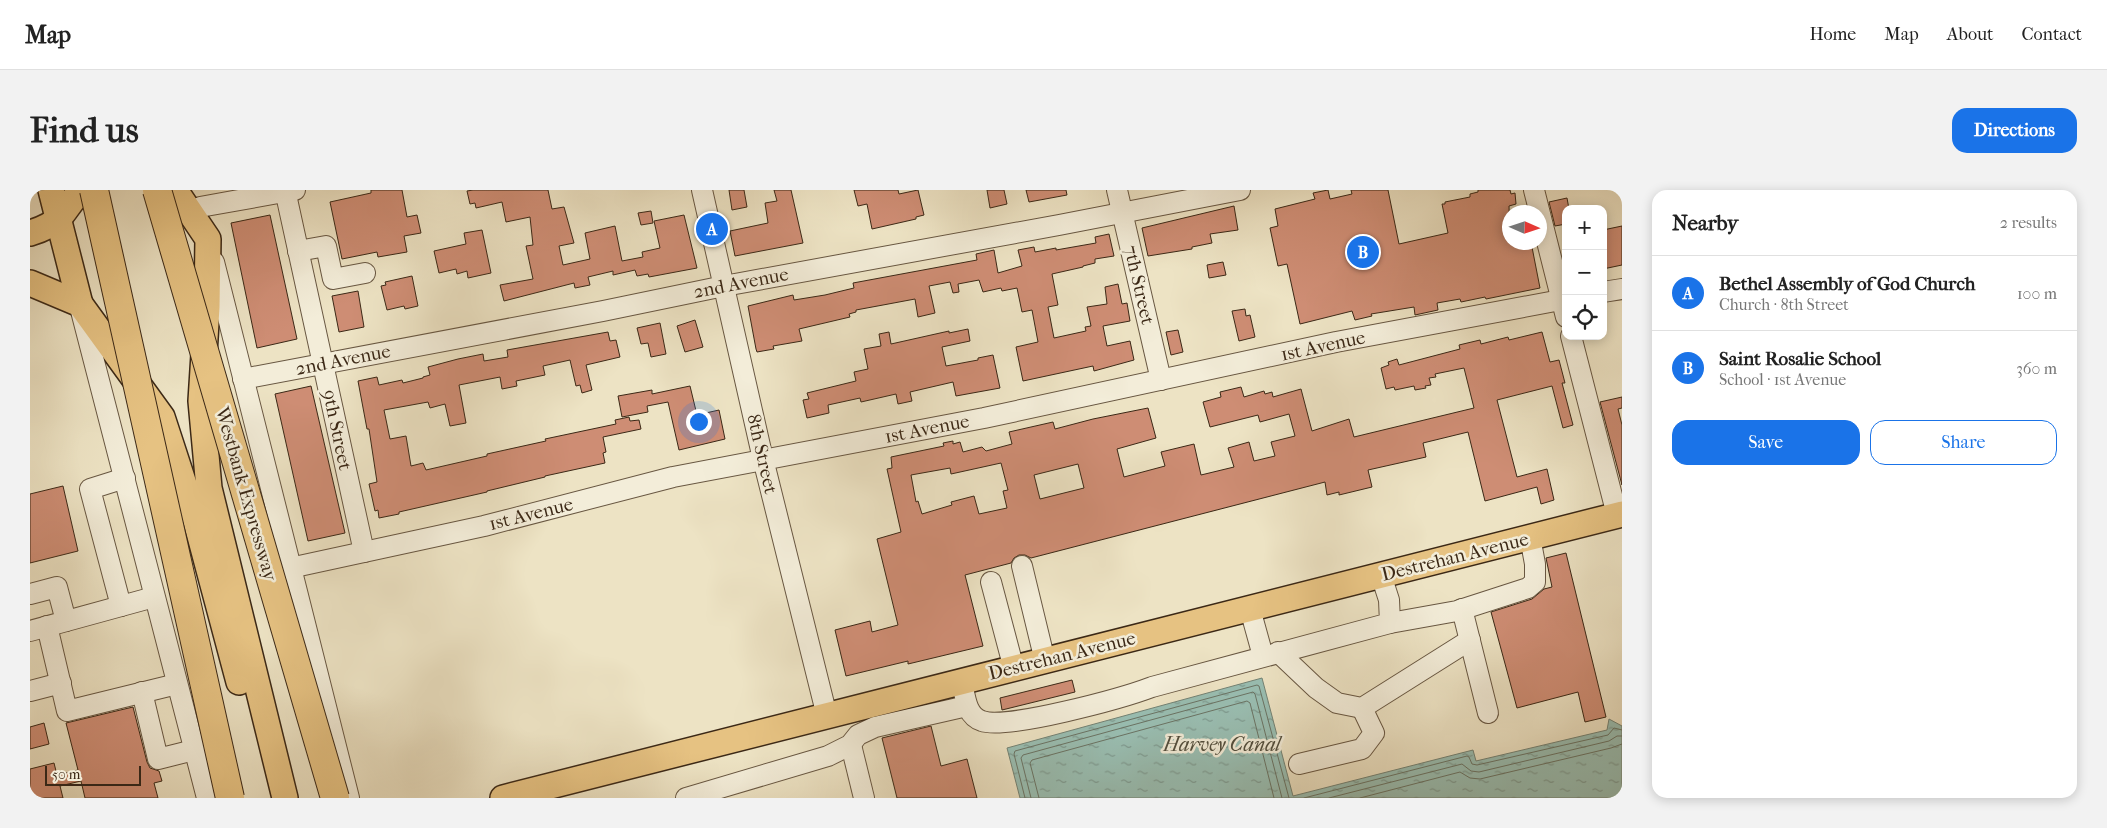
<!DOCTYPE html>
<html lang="en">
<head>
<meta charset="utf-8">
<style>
  body { margin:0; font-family:"IM FELL French Canon",serif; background:#f2f2f2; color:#222 }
  .controls { position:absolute; right:15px; top:15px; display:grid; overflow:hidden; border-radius:10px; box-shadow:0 2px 12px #0003 }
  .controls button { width:45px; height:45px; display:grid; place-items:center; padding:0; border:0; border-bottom:1px solid #e0e0e0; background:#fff; color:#222; font:25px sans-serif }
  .compass { position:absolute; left:1472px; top:15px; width:45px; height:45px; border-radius:50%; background:#fff; box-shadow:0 2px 12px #0003; rotate:93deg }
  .scale { position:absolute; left:15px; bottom:12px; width:96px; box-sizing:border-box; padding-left:5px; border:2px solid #3b2816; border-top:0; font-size:14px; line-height:18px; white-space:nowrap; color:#3b2816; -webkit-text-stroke:4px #f3edd9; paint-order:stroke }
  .you { position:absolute; left:668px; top:231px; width:18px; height:18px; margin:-12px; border:4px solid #fff; border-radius:50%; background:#1a73e8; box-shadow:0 0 0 8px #1a73e833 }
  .badge { display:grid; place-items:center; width:32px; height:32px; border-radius:50%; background:#1a73e8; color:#fff; font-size:16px; font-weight:700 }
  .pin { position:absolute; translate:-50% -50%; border:2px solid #fff; box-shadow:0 1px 5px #0006 }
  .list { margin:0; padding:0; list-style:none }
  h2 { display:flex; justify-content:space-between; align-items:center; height:65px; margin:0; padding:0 20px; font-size:21px }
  h2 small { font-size:16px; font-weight:400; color:#767676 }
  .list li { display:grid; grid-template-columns:32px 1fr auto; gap:15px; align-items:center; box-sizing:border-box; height:75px; padding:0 20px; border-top:1px solid #e0e0e0 }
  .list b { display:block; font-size:19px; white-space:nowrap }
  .list p { margin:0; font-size:16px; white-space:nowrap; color:#767676 }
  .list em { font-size:16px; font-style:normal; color:#767676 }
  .actions { display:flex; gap:10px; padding:15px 20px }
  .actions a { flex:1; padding:11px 0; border:1px solid #1a73e8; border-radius:15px; text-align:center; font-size:18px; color:#1a73e8 }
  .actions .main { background:#1a73e8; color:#fff }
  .icon { flex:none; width:28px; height:28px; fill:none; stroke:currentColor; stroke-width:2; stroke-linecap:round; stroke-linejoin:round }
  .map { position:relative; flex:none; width:1592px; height:608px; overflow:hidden; border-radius:15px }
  header { display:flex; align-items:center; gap:30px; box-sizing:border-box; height:70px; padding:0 25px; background:#fff; border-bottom:1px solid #e0e0e0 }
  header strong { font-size:24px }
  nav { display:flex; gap:28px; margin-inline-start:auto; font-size:18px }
  .intro { display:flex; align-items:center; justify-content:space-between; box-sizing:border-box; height:120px; padding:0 30px }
  h1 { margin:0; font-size:35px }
  .button { padding:12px 22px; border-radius:15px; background:#1a73e8; color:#fff; font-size:18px; font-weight:700 }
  main { display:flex; gap:30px; padding:0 30px }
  aside { flex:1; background:#fff; border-radius:15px; box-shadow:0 2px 12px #0003 }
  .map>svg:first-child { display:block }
  .water { fill:url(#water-ripples); stroke:#738274 }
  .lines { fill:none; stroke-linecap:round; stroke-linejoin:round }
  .shore { stroke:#6a7364; stroke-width:1 }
  .building { fill:#ce8d74; stroke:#3b2816; fill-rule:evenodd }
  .minor-casing { stroke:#685742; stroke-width:22 }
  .major-casing { stroke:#3b2816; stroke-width:28 }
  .minor { stroke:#f3edd9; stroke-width:20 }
  .major { stroke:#e6c282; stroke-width:25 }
  .highway-bridge-casing { stroke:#3b2816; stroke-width:30; stroke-linecap:butt }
  .highway-bridge { stroke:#e6c282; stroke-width:28 }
  .labels { text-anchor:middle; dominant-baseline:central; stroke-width:5; stroke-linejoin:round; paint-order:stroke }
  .street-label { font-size:19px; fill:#3b2816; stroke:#f3edd9 }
  .water-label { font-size:20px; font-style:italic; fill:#524e3d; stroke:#f3edd9 }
</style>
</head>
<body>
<header>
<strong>Map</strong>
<nav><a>Home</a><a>Map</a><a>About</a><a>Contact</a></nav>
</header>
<div class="intro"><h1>Find us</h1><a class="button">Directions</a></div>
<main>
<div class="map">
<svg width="1592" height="608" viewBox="0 0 1592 608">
  <defs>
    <pattern id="water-ripples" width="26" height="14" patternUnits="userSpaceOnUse" patternTransform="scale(1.25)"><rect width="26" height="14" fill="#99beb2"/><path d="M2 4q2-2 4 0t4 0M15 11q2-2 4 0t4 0" fill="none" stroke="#7e9a90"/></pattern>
  </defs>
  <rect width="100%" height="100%" fill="#ede3c4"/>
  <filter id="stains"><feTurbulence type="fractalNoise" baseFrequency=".004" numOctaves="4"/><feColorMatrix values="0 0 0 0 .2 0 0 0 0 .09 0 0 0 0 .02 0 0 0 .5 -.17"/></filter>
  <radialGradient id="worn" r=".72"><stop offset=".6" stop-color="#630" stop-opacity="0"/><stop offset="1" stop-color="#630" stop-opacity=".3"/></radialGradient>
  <!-- water -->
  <path class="water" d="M1232,488L1263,606L1443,560L1446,571L1577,540L1579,529L1592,536V608H990L977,558Z"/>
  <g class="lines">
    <!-- shore -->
    <g class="shore">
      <path d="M995,608L984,564L985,561L1227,495L1229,496L1259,608"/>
      <path d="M1001,608L991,568L993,565L1223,502L1225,504L1252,608"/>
      <path d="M1009,608L1000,573L1002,570L1217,511L1220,513L1244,608"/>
      <path d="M1274,608L1437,566L1439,567L1442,574L1447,575L1578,545L1584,538L1592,540"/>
      <path d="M1299,608L1432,574L1441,581L1449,582L1579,551L1587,546H1592"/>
      <path d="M1330,608L1430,582L1440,588L1450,589L1581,558L1592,554"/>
    </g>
  </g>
  <!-- building -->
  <g class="building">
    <path d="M341,0H372L377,27L387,25L391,43L374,46L377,62L348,67L347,62L312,69L300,12L341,3Z"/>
    <path d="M443,0H518L522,19L534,17L544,53L529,56L533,75L560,69L555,43L585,36L592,71L613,67L612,62L630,58L624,31L654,25L667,78L619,87L618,84L607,86L605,80L583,85V81L558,87L560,95L545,98L544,93L474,111L470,95L503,89L496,56L503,55L500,27L476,32L472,12L446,18L445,13L440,14L437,1Z"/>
    <path d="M699,0H714L717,17L702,20Z"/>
    <path d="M744,0H761L773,53L705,66L700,41L738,33L735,13L747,11Z"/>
    <path d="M824,0H868L869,4L888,0L894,25L886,27V29L842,39L837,14L828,16Z"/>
    <path d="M957,0H974L977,14L960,18Z"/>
    <path d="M996,0H1036L1037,5L999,12Z"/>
    <path d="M1298,0L1300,9L1322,4L1321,0H1358L1369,54L1418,43L1412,14H1415V12L1440,7V4L1448,2V0H1480L1481,4L1485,3L1486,14L1479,16L1480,52H1501L1510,98L1456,109L1455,107L1431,112L1430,109L1407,113L1408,120L1385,125L1384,117L1341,124L1342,126L1325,130L1322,121L1270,134L1257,74L1248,76L1240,38L1248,36L1245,19L1285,9L1283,3Z"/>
    <path d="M1537,8L1539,19H1536V34L1525,36L1519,12Z"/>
    <path d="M1204,16L1208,40L1180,44L1182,53L1162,57V59L1118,66L1112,38Z"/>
    <path d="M621,21L623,33L611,35L608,23Z"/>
    <path d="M240,25L267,149L227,158L201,33Z"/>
    <path d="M1592,36V75L1573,79V40Z"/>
    <path d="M452,40L461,83L438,88L437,81L427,84L426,79L409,83L404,61L436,54L434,43Z"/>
    <path d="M1079,44L1084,66L1065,69V73L1053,76V77L1022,84L1028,115L1018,117L1024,148L1056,141L1055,137L1061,136L1057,117L1077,114L1075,97L1088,94L1092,114L1097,113L1100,131L1073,136L1077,156L1100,151L1104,170L1064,181L1063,176L993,191L986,157L1008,152L1002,120L992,122L987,98L972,101L971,98L953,102L949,90L928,94L929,102L923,103L920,92L899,96L905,123L888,127L885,109L853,115L826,120V122L819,124L820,127L769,139L772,151L743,156L744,159L727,162L726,159L718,116L763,105L764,110L795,105L824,98L823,93L947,70L946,64L964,60L968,83L992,76L988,60L1004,57L1005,62L1026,58V60L1066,53L1065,47Z"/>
    <path d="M1193,72L1196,85L1179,88L1177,75Z"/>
    <path d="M382,86L388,116L375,119L374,116L357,120L351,96L356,95L355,92Z"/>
    <path d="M328,101L334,137L309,142L302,106Z"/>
    <path d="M1215,119L1216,126L1220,125L1225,147L1209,151L1202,121Z"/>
    <path d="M665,130L673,157L655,162L647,136Z"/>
    <path d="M630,133L636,164L621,167L618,153L611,154L607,138Z"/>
    <path d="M938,139L940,151L912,157L916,176L948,170V168L963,165L970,198L926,206L923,192L880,202L882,211L868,214L866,204L831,212L830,208L798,215L799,223L777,228L773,210L779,209L777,203L826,191L824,182L838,179L834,159L851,156L849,144L859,142L861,154L919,141V143Z"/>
    <path d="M1148,140L1153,162L1141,165L1136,142Z"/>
    <path d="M578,142L580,151L586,150L590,167L556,175L562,200L552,203L550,195L546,196L540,170L513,176L515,185L486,191L487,196L472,199L470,187L429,195L436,233L420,236L415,214L400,218L398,212L354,220L360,249L376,246L381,276L393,273L396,280L457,266V264L516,251L515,249L586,234L585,230L599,227L600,231L609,230L611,239L573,247L576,262L573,263L575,273L515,286V287L457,301V302L369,322V324L349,328L348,320L345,321L339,294L347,292L339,239H337L328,191L347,187L349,195L372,190L373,193L393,188V187L400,185L398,177L428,169L453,164L454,171L478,167L477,160Z"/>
    <path d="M1512,142L1520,172L1529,170L1535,193H1532L1543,235L1533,238L1522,196L1467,210L1487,287L1517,279L1524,310L1511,314L1507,297L1455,311L1438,242L1393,253L1396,267L1338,280L1342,297L1309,305V302L1297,305L1295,292L1001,368L995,365H989L984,368L981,373L935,385L953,456L878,474V471L816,486L805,440L840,431L842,442L868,435L847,349L871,342L857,279L862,278L861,267L914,256L913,253L923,251V254L930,252L933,262L952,257L956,261L982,254L979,242L1023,232L1025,239L1063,229L1118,218L1126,248L1087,259L1094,287L1135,276L1131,262L1164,254L1171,285L1204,277L1198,258L1219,252L1224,271L1245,266L1241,252L1265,246L1259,224L1230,232L1228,225L1180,237L1173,212L1191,207L1190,202L1211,197L1214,207L1234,201L1235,204L1242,202L1243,207L1271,199L1282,241L1319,229L1324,247L1444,218L1434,178L1405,184L1406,187L1399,188L1401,195L1395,196L1396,198L1385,200L1384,196L1365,200L1364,197L1356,199L1351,178L1359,175L1358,172L1367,169L1369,175L1430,159L1429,155L1450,150L1451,154L1478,147L1479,150ZM971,273L978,300L973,301L977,318L949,324L944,306L921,312L922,315L892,324L888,311L886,312L881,285L920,278L921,284ZM1048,274L1054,298L1010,309L1004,285Z"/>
    <path d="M281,196L315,343L278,351L245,204Z"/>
    <path d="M660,196L667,225L689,220L695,249L649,260L638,212L617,216L618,222L592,227L588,206L622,200V204Z"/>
    <path d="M1592,207V218L1588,219L1592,235V295L1570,212Z"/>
    <path d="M33,296L48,361L0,373V304Z"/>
    <path d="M1536,363L1576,527L1555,532L1548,502L1487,518L1461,422L1502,409L1514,399L1522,397L1516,368Z"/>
    <path d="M1042,490L1045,502L972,520L970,508Z"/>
    <path d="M103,517L117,572L120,578L129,581L132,591L124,593L128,608H55L51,591L30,596L33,608H0V579L24,573L27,585L48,580L36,533Z"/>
    <path d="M14,533L19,554L0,559V537Z"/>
    <path d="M901,536L911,576L937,569L947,608H867L852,548Z"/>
  </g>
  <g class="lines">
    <defs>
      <g id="minor">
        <path d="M255,0L334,362"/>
        <path d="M672,0L733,269L797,526"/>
        <path d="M1087,0L1131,190"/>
        <path d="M1504,0L1536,127"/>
        <path d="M170,17L265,0"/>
        <path d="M268,61L296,56L303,89L335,83"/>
        <path d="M184,72L319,608"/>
        <path d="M1573,102L1592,99"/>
        <path d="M51,121L177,608"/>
        <path d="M1541,146L1587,325"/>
        <path d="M213,189L573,121L694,96L1029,35L1210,0"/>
        <path d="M992,376L1015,471"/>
        <path d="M260,378L454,336L643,287L954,228L1306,152L1536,109"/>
        <path d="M961,392L984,479"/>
        <path d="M0,404L27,397L36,431"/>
        <path d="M91,416L60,299L95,288"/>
        <path d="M1220,419L1233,466"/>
        <path d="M1432,419L1458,523"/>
        <path d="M1360,433L1427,421L1498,398L1505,392V374L1500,347"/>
        <path d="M17,436L37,521L147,494"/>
        <path d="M0,441L124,407"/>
        <path d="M1248,462L1286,498L1307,513L1332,518L1440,450"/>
        <path d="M932,492C935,506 936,526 952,531C977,540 1093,508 1122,497L1360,433L1359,410L1351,385"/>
        <path d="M0,501L31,493"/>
        <path d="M112,502L128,569L164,560"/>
        <path d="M821,555L834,608"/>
        <path d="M1269,574L1332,559L1344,543L1332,518"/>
        <path d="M656,608L798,566L820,555L828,545L845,537L937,516"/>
      </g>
      <g id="major">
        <path d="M21,0L50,114"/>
        <path d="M145,0L178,49L177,117L171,211L179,298L255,608"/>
        <path d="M0,43C10,40 22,35 29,28C38,18 42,8 53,0"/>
        <path d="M0,93L50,114L132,227L166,331L209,492"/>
        <path d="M473,608L1592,324"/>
      </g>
    </defs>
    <!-- minor casing -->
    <use href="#minor" class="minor-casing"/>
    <!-- major casing -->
    <use href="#major" class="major-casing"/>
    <!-- minor -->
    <use href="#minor" class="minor"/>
    <!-- major -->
    <use href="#major" class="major"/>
    <defs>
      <g id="highway-bridge">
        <path d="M64,0L200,608"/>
        <path d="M127,0L305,608"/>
      </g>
    </defs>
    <!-- highway-bridge casing -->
    <use href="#highway-bridge" class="highway-bridge-casing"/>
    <!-- highway-bridge -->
    <use href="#highway-bridge" class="highway-bridge"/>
  </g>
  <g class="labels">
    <!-- street labels -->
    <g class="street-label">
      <text transform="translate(711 93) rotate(-11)">2nd Avenue</text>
      <text transform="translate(1109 95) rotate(77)">7th Street</text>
      <text transform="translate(1293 156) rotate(-12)">1st Avenue</text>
      <text transform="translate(313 170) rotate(-11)">2nd Avenue</text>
      <text transform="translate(897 239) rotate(-11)">1st Avenue</text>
      <text transform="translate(307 240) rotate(78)">9th Street</text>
      <text transform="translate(732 264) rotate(77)">8th Street</text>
      <text transform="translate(216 304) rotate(74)">Westbank Expressway</text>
      <text transform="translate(501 324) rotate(-14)">1st Avenue</text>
      <text transform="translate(1425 367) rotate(-14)">Destrehan Avenue</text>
      <text transform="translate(1032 466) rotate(-14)">Destrehan Avenue</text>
    </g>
    <!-- water labels -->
    <g class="water-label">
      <text x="1192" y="554">Harvey Canal</text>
    </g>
  </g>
  <rect width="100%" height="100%" filter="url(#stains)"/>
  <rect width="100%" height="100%" fill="url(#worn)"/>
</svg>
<div class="controls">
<button>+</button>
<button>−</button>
<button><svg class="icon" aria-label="locate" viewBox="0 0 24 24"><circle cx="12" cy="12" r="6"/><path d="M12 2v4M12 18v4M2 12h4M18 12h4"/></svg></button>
</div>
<svg class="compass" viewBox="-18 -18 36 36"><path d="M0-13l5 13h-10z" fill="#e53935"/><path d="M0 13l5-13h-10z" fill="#767676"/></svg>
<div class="scale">50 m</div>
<div class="you"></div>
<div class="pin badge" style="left:682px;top:39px">A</div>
<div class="pin badge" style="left:1333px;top:62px">B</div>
</div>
<aside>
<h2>Nearby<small>2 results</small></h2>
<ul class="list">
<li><span class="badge">A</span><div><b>Bethel Assembly of God Church</b><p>Church · 8th Street</p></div><em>100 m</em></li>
<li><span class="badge">B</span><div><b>Saint Rosalie School</b><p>School · 1st Avenue</p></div><em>360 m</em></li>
</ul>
<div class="actions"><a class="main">Save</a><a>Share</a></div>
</aside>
</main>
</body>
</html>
